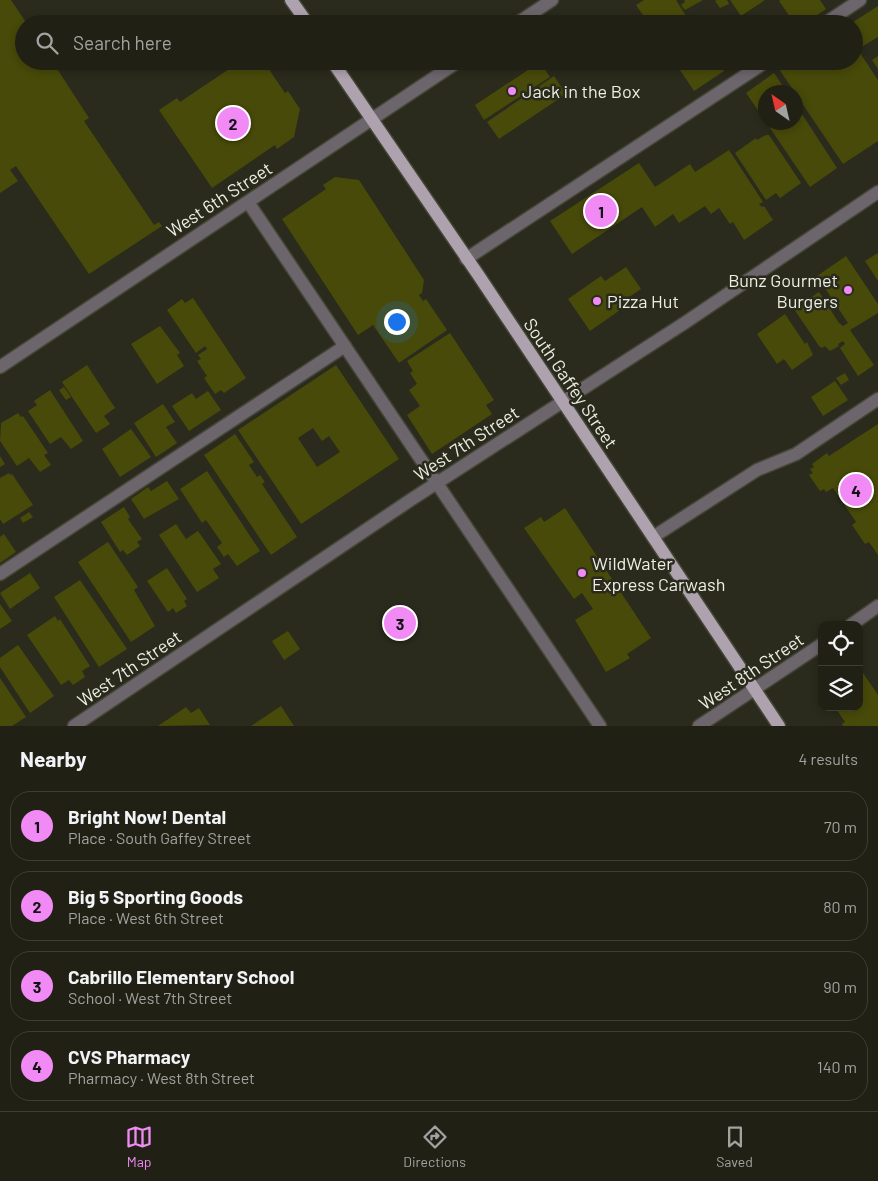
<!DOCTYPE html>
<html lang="en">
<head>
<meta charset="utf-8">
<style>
  body { margin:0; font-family:Barlow,sans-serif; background:#28281e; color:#f1f3f6 }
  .controls { position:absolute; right:15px; bottom:15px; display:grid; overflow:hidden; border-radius:10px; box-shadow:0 2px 8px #0003 }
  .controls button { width:45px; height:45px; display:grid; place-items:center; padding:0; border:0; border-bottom:1px solid #3d3e34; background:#202015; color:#f1f3f6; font:25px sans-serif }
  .compass { position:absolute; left:758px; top:85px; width:45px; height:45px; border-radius:50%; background:#202015; box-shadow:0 2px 8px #0003; rotate:326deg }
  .you { position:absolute; left:396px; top:321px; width:18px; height:18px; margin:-12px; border:4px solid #fff; border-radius:50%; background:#1a73e8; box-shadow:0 0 0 8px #1a73e833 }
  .badge { display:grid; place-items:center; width:32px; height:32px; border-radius:50%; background:#f18af4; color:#111; font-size:16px; font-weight:700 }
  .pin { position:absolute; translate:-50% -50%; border:2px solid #fff; box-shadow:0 1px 5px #0006 }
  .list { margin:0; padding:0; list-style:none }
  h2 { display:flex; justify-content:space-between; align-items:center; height:65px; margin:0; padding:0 20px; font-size:21px }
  h2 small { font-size:16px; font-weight:400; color:#a2a3a0 }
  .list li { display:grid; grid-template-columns:32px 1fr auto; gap:15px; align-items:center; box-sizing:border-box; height:70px; margin:0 10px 10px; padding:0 10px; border:1px solid #3d3e34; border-radius:20px }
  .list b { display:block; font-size:19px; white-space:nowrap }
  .list p { margin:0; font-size:16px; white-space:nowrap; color:#a2a3a0 }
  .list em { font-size:16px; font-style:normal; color:#a2a3a0 }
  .icon { flex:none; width:28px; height:28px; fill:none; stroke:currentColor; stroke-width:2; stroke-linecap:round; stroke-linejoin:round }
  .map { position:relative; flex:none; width:878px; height:726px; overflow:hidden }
  .search { position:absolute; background:#202015; box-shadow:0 2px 8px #0003; left:15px; right:15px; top:15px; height:55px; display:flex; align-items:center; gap:12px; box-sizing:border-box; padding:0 18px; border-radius:28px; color:#a2a3a0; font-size:19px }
  .sheet { height:385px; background:#202015 }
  nav { display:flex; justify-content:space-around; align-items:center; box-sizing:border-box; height:70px; border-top:1px solid #3d3e34; background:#202015; font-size:14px; color:#a2a3a0 }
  nav a { display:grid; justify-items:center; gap:2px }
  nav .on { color:#f18af4 }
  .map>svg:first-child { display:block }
  .building { fill:#484a09; fill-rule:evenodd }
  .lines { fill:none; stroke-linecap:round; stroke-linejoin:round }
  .minor-casing { stroke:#454638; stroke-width:15 }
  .major-casing { stroke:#454638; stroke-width:15 }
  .minor { stroke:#6c666c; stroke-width:12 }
  .major { stroke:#aea2ae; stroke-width:12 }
  .poi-dot { fill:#f18af4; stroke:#2a2b1c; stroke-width:2 }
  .labels { text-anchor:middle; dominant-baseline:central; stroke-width:5; stroke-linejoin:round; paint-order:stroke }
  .poi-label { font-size:18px; fill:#edeee4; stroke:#2a2b1c; text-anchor:start }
  .street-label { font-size:18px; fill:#edeee4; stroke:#2a2b1c }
</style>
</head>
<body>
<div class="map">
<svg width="878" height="726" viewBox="0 0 878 726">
  <rect width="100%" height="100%" fill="#2a2b1c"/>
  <!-- building -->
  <g class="building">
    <path d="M0,0H11L27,24H24V61H52L89,118L84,121L154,225L159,222L162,226L89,274L16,166L10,170L18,181L0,193Z"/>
    <path d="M644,0H676L691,24H649L636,5Z"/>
    <path d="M684,0H703L685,10L681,5L685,2Z"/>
    <path d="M717,0H727L729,4L720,8L715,1Z"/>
    <path d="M730,0H765L741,16Z"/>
    <path d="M781,0H820L826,9L804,24H795L779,1Z"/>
    <path d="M878,6V37L863,46L854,34V24H850Z"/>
    <path d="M736,16L741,24H725Z"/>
    <path d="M854,44L878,80V141L843,164L779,69L791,61H854Z"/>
    <path d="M878,56V69L872,60Z"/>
    <path d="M241,61H269L266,65L285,93L288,91L300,109L294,137L277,149L275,145L212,188L159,110L177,98L180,102Z"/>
    <path d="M693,61H717L724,71L694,91L680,70Z"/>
    <path d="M540,62L550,77L484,120L475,105Z"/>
    <path d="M774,73L787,92H766V122L746,93Z"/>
    <path d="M554,76L566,94L499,139L487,122Z"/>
    <path d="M796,105L837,168L810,187L766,122H796Z"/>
    <path d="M766,135H769L801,183L780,198L776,193L766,200L735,153L756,138L757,140Z"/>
    <path d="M729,150L763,202L759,204L762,207L764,206L773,220L744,240L733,222L730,224L719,208L711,214L705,206L679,223L673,214L655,227L642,207L572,254L550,221L639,163L655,187L690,164L695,172Z"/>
    <path d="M335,177L359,180L424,280L422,293L419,295L423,301L426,299L447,330L399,363L373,325L358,335L282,219L326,189L323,185Z"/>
    <path d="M878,253V281L865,261Z"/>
    <path d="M846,256L878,304V313L850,330L874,365L858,376L840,348L845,344L843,341L838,344L839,346L830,351L825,346L822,348L819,346L794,309L819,292L839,323L843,326L848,323L817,276Z"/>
    <path d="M626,267L641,289L619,304L623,308L590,331L568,299L601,276L605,281Z"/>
    <path d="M193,298L246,378L224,393L221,390L215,394L204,378L207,376L197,361L201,359L198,355L207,349L205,346L196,353L167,310L182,299L185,303Z"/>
    <path d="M785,314L805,344L807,342L813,355L792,370L784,359L777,364L757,334Z"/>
    <path d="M160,326L180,353L177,355L184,366L157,384L131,344Z"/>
    <path d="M450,333L494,400L486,405L492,414L432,454L407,415L420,406L409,390L417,384L410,373L413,371L407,361Z"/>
    <path d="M87,365L115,408L104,416L110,424L96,433L62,382Z"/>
    <path d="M336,365L399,459L301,524L238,430ZM313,428L322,441L329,436L340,452L317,467L298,438Z"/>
    <path d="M845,373L849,380L841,385L836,378Z"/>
    <path d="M835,381L848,400L823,416L811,397Z"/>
    <path d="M64,387L71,397L66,400L59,390Z"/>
    <path d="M50,390L83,441L71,449L61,437L50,444L28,411L37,405L34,401Z"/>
    <path d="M208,391L221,410L189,431L172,406L192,393L196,399Z"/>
    <path d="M163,404L175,422L166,427L177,443L156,457L134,423Z"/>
    <path d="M18,413L21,417L23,416L48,453L44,455L51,465L40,472L29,458L17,466L0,441L1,423Z"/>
    <path d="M878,424V555L869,542L865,544L852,525L856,522L833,488L826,492L824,489L820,491L809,475L813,473L810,469L814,467L812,464L827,453L829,456Z"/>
    <path d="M131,429L151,457L120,477L102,449Z"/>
    <path d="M235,434L254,462L249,465L257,477L260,475L265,482L262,484L297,537L271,555L204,455Z"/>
    <path d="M0,456L5,464L0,467Z"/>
    <path d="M207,471L260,551L237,566L228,554L224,557L217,547L222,543L206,520L202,523L180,489Z"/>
    <path d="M9,473L10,475L12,474L33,505L3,524L0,519V478Z"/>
    <path d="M167,481L179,499L144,519L131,499L148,487L151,491Z"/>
    <path d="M124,507L130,517L128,519L142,539L137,542L140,546L127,555L123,550L120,552L101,522Z"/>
    <path d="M565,508L651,638L627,654L630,658L606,672L575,620L593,609L582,593L574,599L524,528L541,517L544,522Z"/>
    <path d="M29,512L33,517L23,523L20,518Z"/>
    <path d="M176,524L186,539L198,531L221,564L213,569L219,578L197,592L159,535Z"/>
    <path d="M4,534L16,552L0,563V537Z"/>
    <path d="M108,542L138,587L134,590L155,626L131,642L78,562Z"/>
    <path d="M167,568L187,599L184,601L187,606L176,613L173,608L168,612L147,581Z"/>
    <path d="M30,573L40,588L10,609L0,593Z"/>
    <path d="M80,580L127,649L99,667L54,597Z"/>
    <path d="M0,604L12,621L0,629Z"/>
    <path d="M55,616L58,621L60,619L90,666L82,671L85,677L73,685L69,680L61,685L27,635Z"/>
    <path d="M288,631L300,649L284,660L272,641Z"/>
    <path d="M18,645L54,696L30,713L0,667V658Z"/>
    <path d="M859,667L878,695V726H843L842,724L845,722L835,707H859Z"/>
    <path d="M0,678L26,717L12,726H0Z"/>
    <path d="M281,706L294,726H251Z"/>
    <path d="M186,707L191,713L199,708L210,725L158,726Z"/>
  </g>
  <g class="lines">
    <defs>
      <g id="minor">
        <path d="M516,24L552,0"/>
        <path d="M824,24L860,0"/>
        <path d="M248,202L600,726"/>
        <path d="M466,259L767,61"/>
        <path d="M0,367L459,61"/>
        <path d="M653,537L757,470L796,454L878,399"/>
        <path d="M0,574L345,346"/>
        <path d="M851,625L878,606"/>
        <path d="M74,726L412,499L686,322L878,192"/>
        <path d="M699,726L822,644"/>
      </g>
      <g id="major">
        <path d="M291,0L308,24"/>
        <path d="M332,61L479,276L779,726"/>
      </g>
    </defs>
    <!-- minor casing -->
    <use href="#minor" class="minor-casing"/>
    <!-- major casing -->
    <use href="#major" class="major-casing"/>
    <!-- minor -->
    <use href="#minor" class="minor"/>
    <!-- major -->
    <use href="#major" class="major"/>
  </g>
  <!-- markers -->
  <g class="poi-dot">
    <circle cx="512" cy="91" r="5"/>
    <circle cx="848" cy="290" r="5"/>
    <circle cx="597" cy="301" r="5"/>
    <circle cx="582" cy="573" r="5"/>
  </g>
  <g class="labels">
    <!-- poi labels -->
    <g class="poi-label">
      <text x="522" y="91">Jack in the Box</text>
      <text x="838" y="280" text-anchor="end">Bunz Gourmet<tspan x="838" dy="21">Burgers</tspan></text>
      <text x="607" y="301">Pizza Hut</text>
      <text x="592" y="563">WildWater<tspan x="592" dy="21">Express Carwash</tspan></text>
    </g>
    <!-- street labels -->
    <g class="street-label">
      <text transform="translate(219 199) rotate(-33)">West 6th Street</text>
      <text transform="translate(571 383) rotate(56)">South Gaffey Street</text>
      <text transform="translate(466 443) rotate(-33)">West 7th Street</text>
      <text transform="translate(129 668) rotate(-34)">West 7th Street</text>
      <text transform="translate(751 671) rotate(-34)">West 8th Street</text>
    </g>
  </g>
</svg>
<div class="controls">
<button><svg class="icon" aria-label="locate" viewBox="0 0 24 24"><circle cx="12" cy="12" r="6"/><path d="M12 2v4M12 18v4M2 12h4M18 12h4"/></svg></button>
<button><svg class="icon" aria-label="layers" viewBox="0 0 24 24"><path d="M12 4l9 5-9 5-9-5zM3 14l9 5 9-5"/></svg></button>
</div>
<svg class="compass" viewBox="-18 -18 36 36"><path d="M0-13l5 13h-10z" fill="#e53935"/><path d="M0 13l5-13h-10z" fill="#a2a3a0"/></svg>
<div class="you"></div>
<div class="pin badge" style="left:601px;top:211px">1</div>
<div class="pin badge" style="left:233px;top:123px">2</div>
<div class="pin badge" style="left:400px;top:623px">3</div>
<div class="pin badge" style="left:856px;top:490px">4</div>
<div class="search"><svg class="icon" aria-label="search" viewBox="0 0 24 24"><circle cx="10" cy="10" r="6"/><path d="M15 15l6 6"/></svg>Search here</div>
</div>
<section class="sheet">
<h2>Nearby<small>4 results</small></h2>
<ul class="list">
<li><span class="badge">1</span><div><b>Bright Now! Dental</b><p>Place · South Gaffey Street</p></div><em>70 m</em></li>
<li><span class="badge">2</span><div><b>Big 5 Sporting Goods</b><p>Place · West 6th Street</p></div><em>80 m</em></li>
<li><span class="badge">3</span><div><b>Cabrillo Elementary School</b><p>School · West 7th Street</p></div><em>90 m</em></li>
<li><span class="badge">4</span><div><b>CVS Pharmacy</b><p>Pharmacy · West 8th Street</p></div><em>140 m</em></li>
</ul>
</section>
<nav>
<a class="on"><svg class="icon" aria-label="map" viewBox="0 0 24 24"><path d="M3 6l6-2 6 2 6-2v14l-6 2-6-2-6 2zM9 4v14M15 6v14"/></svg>Map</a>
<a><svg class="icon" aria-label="directions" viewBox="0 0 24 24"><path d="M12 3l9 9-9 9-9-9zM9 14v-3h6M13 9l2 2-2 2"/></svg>Directions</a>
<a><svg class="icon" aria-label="saved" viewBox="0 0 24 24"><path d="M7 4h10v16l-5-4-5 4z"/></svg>Saved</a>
</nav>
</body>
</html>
